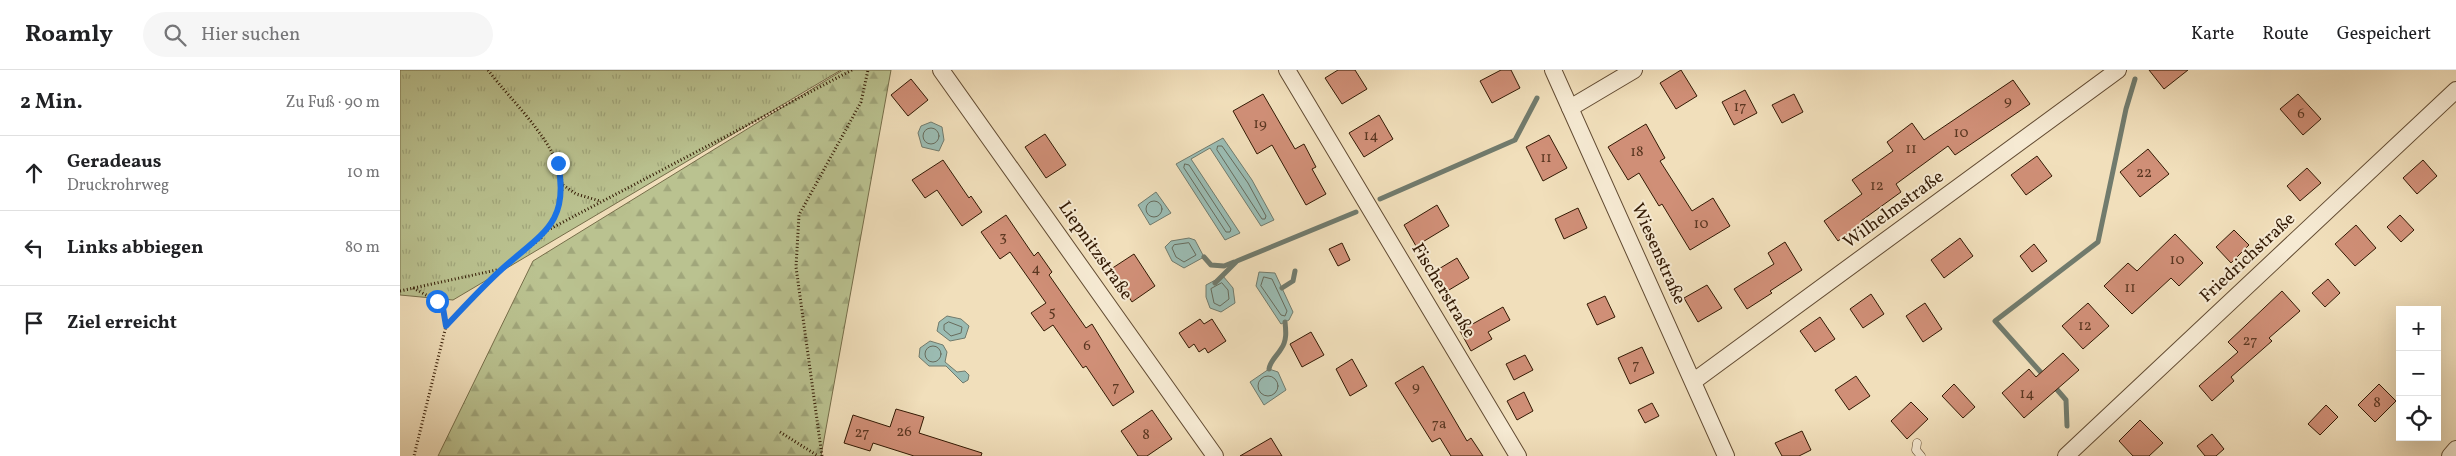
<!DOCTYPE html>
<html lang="de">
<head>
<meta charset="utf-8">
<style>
  body { margin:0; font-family:Vollkorn,serif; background:#f6f6f6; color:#202124 }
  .controls { position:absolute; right:15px; bottom:15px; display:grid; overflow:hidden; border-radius:0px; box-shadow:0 5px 20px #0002 }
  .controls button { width:45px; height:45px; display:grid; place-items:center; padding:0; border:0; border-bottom:1px solid #e0e0e0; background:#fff; color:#202124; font:25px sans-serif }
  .stop { position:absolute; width:15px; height:15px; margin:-11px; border:4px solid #1a73e8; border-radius:50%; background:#fff }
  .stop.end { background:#1a73e8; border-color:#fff; box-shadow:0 1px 5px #0008 }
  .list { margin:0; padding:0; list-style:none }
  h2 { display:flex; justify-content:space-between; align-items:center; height:65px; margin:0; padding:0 20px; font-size:21px }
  h2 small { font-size:16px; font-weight:400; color:#757577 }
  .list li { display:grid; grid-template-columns:32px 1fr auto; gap:15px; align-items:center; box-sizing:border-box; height:75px; padding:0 20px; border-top:1px solid #e0e0e0 }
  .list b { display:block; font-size:19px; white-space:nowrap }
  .list p { margin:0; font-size:16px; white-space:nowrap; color:#757577 }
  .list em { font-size:16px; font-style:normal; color:#757577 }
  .icon { flex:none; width:28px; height:28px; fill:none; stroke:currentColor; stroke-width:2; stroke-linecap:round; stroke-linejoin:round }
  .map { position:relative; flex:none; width:2056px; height:386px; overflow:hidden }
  header { display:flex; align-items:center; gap:30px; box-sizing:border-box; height:70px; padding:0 25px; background:#fff; border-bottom:1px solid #e0e0e0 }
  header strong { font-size:24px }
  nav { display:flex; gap:28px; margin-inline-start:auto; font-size:18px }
  .search { width:350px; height:45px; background:#f6f6f6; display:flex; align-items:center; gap:12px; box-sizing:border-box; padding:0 18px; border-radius:28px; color:#757577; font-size:19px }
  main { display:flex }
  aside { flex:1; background:#fff }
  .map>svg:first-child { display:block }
  .grass { fill:url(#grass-tufts); stroke:#766e4a }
  .forest { fill:url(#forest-firs); stroke:#766e4a }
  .water { fill:#9bbcb3; stroke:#717b6d }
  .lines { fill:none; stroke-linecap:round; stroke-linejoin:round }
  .shore { stroke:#676b5c; stroke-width:1 }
  .stream { stroke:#717b6d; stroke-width:5 }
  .building { fill:#d08f77; stroke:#331a04 }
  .lane-casing { stroke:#624b32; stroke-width:9 }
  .street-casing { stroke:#624b32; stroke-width:18 }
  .path { stroke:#331a04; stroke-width:3; stroke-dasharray:1 2.5; stroke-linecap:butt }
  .lane { stroke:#f6ead3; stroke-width:8 }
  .street { stroke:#f6ead3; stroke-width:16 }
  .route { stroke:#1a73e8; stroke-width:6 }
  .labels { text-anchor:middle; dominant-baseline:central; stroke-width:4; stroke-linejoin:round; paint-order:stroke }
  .number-label { font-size:15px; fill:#5a3721 }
  .street-label { font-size:18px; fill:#331a04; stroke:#f6ead3 }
</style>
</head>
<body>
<header>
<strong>Roamly</strong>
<div class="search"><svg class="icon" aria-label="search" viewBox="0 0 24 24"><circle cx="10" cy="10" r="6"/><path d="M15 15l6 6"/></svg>Hier suchen</div>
<nav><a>Karte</a><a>Route</a><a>Gespeichert</a></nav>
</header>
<main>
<aside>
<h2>2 Min.<small>Zu Fuß · 90 m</small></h2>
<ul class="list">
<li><svg class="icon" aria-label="ahead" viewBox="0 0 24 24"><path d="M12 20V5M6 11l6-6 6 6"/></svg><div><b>Geradeaus</b><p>Druckrohrweg</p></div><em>10 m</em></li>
<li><svg class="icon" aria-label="left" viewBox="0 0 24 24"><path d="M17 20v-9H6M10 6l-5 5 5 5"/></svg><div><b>Links abbiegen</b></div><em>80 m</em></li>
<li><svg class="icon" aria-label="arrive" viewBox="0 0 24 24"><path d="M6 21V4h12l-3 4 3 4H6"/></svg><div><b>Ziel erreicht</b></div></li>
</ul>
</aside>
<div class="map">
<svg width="2056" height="386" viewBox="0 0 2056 386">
  <defs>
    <pattern id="grass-tufts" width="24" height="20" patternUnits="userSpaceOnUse" patternTransform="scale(1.25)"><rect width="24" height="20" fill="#bac290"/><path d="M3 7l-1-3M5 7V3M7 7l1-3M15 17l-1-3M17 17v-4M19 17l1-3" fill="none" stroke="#a0a67b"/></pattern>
    <pattern id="forest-firs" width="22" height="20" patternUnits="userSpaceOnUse" patternTransform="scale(1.25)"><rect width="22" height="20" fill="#bac290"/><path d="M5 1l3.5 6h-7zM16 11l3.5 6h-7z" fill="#a0a67b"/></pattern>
  </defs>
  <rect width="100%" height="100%" fill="#f1dfbb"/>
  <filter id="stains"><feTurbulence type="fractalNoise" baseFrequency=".004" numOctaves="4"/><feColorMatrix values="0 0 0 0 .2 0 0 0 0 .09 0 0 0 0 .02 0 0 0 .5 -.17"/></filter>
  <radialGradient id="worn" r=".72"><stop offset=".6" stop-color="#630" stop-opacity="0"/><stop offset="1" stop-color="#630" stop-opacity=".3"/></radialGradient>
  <!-- grass -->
  <path class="grass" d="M0,0H441L53,230L0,225Z"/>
  <!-- forest -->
  <path class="forest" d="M443,0H491L421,386H38L133,191Z"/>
  <!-- water -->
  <g class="water">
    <path d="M531,52L542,57L544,70L539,81L522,77L518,63L521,56Z"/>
    <path d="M823,68L852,110L874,150L861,156L810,78L791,89L840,163L825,170L776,94Z"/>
    <path d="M756,122L771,143L750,155L738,135Z"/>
    <path d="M789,168L795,170L804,187L784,198L772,191L765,177L771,171Z"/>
    <path d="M859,202L875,203L893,242L889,250L881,254L856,216Z"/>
    <path d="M823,206L833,218L835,233L821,242L810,238L806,227V215Z"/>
    <path d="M547,246L561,249L569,256L565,268L550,271L537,261L539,252Z"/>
    <path d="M530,271L543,275L547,282L545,292L557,302L565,301L569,305L568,310L563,313L546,296H529L519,287L520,278Z"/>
    <path d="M869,299L878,302L886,320L864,335L850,312Z"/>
  </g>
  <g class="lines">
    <!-- shore -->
    <g class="shore">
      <circle cx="531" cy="66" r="8"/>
      <path d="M818,76H822L848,113L866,146L865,149H862L817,80Z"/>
      <path d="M785,94L789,95L831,159L830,162H826L784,98Z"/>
      <circle cx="754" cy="139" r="8"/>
      <path d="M789,173L796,185L784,192L776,187L772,178L774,175Z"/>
      <path d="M864,207L872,209L887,241L885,246L881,245L861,216Z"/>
      <path d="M822,213L828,220L829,229L820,236L814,233L811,219Z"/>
      <path d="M549,252L562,257L561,263L551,266L544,260V255Z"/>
      <circle cx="533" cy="284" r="8"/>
      <circle cx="868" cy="316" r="10"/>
    </g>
    <!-- stream -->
    <g class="stream">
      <path d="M980,129L1115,70L1137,28"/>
      <path d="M804,187L811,195L824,196L834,192"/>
      <path d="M815,213L837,191L956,142"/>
      <path d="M882,218L893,211L895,201"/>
      <path d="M869,299C870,291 877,286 881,279C887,271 886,261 885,252"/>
      <path d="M1645,307L1595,251L1698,172L1726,39L1735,9"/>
      <path d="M1653,315L1666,330L1667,356"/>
    </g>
  </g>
  <!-- building -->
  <g class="building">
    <path d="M938,0H955L967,19L942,34L925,8Z"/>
    <path d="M1101,0H1111L1120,18L1092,33L1080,11Z"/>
    <path d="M1281,0L1297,26L1276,39L1260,13Z"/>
    <path d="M1749,0H1788L1764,19Z"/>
    <path d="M511,9L528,30L508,46L491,25Z"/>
    <path d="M1613,10L1630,34L1555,85L1548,76L1496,114L1501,122L1461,151L1462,153L1438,171L1424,151L1462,124L1452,110L1493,81L1487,72L1512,53L1524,70Z"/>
    <path d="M1345,20L1357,43L1334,55L1322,32Z"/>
    <path d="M863,24L895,79L904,74L916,97L912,99L926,124L906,135L872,75L857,84L833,41Z"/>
    <path d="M1394,24L1403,42L1382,53L1372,35Z"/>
    <path d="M1898,24L1921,49L1903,65L1880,39Z"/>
    <path d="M979,45L993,69L964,87L949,63Z"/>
    <path d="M1246,54L1265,88L1260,91L1292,141L1313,128L1330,156L1290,180L1262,134L1259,136L1239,103L1228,110L1208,77Z"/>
    <path d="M645,64L666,95L646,108L625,77Z"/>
    <path d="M1149,65L1167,98L1143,111L1126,77Z"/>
    <path d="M1748,79L1769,104L1740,127L1720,102Z"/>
    <path d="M1637,86L1652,106L1626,125L1611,105Z"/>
    <path d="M543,90L569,128L571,126L582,142L562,156L537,120L525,128L512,110Z"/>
    <path d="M2023,90L2037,106L2017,124L2003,108Z"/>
    <path d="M1907,98L1921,113L1900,131L1887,116Z"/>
    <path d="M1037,135L1049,156L1016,176L1004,155Z"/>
    <path d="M1178,138L1187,158L1164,169L1155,149Z"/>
    <path d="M606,145L634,186L638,182L652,202L649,205L686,258L692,254L734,322L713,336L686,296L683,298L653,255L644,261L631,243L646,233L610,182L600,189L581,162Z"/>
    <path d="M2000,145L2014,160L2001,172L1987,157Z"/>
    <path d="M1956,155L1976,178L1955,196L1935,174Z"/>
    <path d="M1834,160L1849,175L1831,193L1816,177Z"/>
    <path d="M1775,164L1803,193L1779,216L1771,208L1732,244L1704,216L1728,193L1737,201Z"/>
    <path d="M1560,168L1573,186L1544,208L1531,190Z"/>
    <path d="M1385,172L1402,200L1370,221L1372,223L1347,239L1334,219L1374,194L1368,183Z"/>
    <path d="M942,173L950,190L938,196L929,179Z"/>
    <path d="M1634,174L1647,191L1632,202L1620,186Z"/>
    <path d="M734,184L755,216L732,232L711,199Z"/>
    <path d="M1057,188L1069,208L1044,223L1032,203Z"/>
    <path d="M1928,209L1940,223L1925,237L1912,223Z"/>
    <path d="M1307,215L1322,238L1298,252L1284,228Z"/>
    <path d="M1882,221L1900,241L1869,268L1872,271L1831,307L1834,311L1812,331L1799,316L1838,282L1828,272Z"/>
    <path d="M1471,224L1484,244L1463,258L1450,239Z"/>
    <path d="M1205,226L1215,247L1197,255L1187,234Z"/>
    <path d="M1525,233L1542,259L1523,272L1506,246Z"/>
    <path d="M1688,233L1709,256L1683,279L1662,256Z"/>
    <path d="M1103,237L1110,250L1088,262L1092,269L1071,281L1060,261Z"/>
    <path d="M1420,247L1435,269L1415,282L1400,261Z"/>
    <path d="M800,249L804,254L812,249L826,271L808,283L805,278L799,282L794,274L789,278L779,263Z"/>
    <path d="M911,262L924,285L902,297L890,274Z"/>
    <path d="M1242,277L1254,303L1230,314L1218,288Z"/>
    <path d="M1663,283L1679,300L1624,348L1602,323L1629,299L1636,307Z"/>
    <path d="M1125,285L1133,300L1114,310L1106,294Z"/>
    <path d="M952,289L967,316L950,326L936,299Z"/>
    <path d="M1023,296L1067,371L1071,368L1083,386H1051L1040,368L1032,372L995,313Z"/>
    <path d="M1456,306L1470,326L1449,340L1435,320Z"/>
    <path d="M1554,314L1575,337L1563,348L1542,326Z"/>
    <path d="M1979,314L1996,331L1975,352L1958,335Z"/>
    <path d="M1124,322L1133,341L1117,350L1107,331Z"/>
    <path d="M1511,332L1528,349L1507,369L1491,351Z"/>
    <path d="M1252,333L1259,346L1245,353L1238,340Z"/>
    <path d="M1926,335L1938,347L1920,365L1908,354Z"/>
    <path d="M496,339L524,347L519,363L582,383L581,386H514L473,373L470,381L444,373L453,345L490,357Z"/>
    <path d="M752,340L772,369L747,386H738L721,361Z"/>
    <path d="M1740,350L1763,373L1749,386H1733L1719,371Z"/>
    <path d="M1402,361L1411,380L1399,386H1382L1375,373Z"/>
    <path d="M1812,364L1824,379L1816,386H1805L1797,376Z"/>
    <path d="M871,368L882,386H840Z"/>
  </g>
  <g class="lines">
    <defs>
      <path id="lane" d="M1517,373L1516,380L1521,386"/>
      <g id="street">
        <path d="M541,0L815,386"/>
        <path d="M887,0L1118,386"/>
        <path d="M1153,0L1326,386"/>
        <path d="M1170,38L1234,0"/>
        <path d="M1294,311L1718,0"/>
        <path d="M1666,386L2056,20"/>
        <path d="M2050,386L2056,379"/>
      </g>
    </defs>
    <!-- lane casing -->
    <use href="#lane" class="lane-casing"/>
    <!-- street casing -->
    <use href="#street" class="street-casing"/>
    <!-- path -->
    <g class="path">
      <path d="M88,0C111,31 160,75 162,114C163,131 154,146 146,161"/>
      <path d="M163,115L176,124L200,131"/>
      <path d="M13,218C35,230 41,230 46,256L14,386"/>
      <path d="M0,221L101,199"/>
      <path d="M46,256L102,199L141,168L146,161L452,0"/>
      <path d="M380,362L418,386"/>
      <path d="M422,386L396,197L399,145L461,32L468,0"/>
    </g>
    <!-- lane -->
    <use href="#lane" class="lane"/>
    <!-- street -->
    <use href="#street" class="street"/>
  </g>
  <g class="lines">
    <!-- route -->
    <path class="route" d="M37,231L43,238L46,256C64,237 82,217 102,199C142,163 170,154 158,93"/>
  </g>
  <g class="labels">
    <!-- number labels -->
    <g class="number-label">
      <text x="1608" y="31">9</text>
      <text x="1340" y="37">17</text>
      <text x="1901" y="44">6</text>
      <text x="860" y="54">19</text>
      <text x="1561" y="63">10</text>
      <text x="971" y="66">14</text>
      <text x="1511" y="79">11</text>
      <text x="1237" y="82">18</text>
      <text x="1146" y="88">11</text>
      <text x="1744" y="103">22</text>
      <text x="1477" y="116">12</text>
      <text x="1301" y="154">10</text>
      <text x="603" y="167">3</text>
      <text x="1777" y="190">10</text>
      <text x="636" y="199">4</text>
      <text x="1730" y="218">11</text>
      <text x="652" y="242">5</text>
      <text x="1685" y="256">12</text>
      <text x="1850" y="271">27</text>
      <text x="687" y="276">6</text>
      <text x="1236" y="295">7</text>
      <text x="716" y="317">7</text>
      <text x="1016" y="317">9</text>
      <text x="1627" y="324">14</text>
      <text x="1977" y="333">8</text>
      <text x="1039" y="354">7a</text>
      <text x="504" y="362">26</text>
      <text x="462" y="363">27</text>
      <text x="746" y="365">8</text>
    </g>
    <!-- street labels -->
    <g class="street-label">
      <text transform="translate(1494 140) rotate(-36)">Wilhelmstraße</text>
      <text transform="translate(695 181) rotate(55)">Liepnitzstraße</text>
      <text transform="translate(1258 184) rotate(66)">Wiesenstraße</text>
      <text transform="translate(1848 188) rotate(-43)">Friedrichstraße</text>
      <text transform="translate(1043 221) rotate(59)">Fischerstraße</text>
    </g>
  </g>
  <rect width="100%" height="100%" filter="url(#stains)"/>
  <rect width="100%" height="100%" fill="url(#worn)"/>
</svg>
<div class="controls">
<button>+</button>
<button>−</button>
<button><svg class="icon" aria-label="locate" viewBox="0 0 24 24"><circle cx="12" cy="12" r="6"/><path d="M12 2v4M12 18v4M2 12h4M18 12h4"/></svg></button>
</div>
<div class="stop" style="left:37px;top:231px"></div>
<div class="stop end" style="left:158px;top:93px"></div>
</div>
</main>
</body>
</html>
